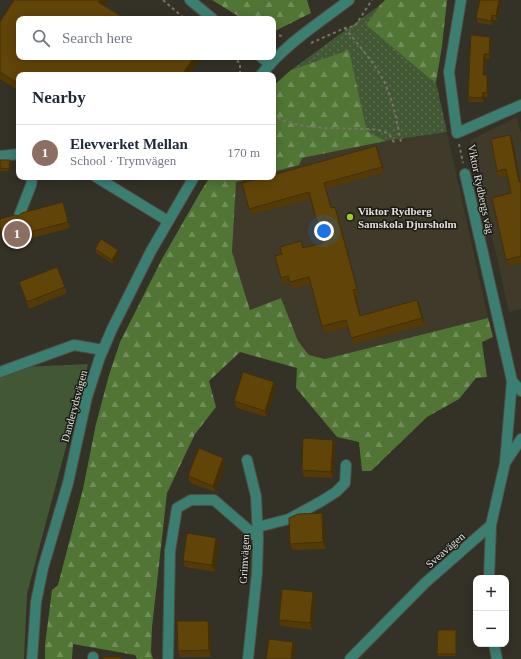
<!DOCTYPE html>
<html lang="en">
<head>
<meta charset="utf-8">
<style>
  body { margin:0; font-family:"Times New Roman",serif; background:#f2f2f3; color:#1f2937 }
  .controls { position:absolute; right:12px; bottom:12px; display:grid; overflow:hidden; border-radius:8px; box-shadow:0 2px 10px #0003 }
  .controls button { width:36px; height:36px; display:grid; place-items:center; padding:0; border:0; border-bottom:1px solid #e0e1e3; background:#fff; color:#1f2937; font:20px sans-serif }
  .you { position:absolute; left:324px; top:231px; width:14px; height:14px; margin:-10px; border:3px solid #fff; border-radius:50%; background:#1a73e8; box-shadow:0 0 0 6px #1a73e833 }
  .badge { display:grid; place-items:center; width:26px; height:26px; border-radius:50%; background:#7c3aed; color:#fff; font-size:13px; font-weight:700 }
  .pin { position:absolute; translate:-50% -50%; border:2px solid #fff; box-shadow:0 1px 4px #0006 }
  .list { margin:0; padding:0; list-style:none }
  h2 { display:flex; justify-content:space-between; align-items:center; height:52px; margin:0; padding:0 16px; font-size:17px }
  h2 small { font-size:13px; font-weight:400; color:#747a83 }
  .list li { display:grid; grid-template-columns:26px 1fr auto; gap:12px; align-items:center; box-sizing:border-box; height:56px; padding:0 16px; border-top:1px solid #e0e1e3 }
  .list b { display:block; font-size:15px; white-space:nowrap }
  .list p { margin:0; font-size:13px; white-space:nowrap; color:#747a83 }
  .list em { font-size:13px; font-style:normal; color:#747a83 }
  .icon { flex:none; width:22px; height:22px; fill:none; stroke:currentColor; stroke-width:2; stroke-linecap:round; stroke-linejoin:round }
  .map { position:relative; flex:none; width:521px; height:659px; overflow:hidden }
  .search { position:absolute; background:#fff; box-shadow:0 2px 10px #0003; left:16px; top:16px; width:260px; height:44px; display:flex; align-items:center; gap:10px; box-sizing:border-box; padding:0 14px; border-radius:8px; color:#747a83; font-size:15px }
  .panel { position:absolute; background:#fff; box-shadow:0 2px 10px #0003; left:16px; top:72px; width:260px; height:108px; border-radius:8px }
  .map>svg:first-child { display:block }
  .built { fill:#3f3a29 }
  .grass { fill:url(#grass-dots) }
  .forest { fill:url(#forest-firs) }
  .pitch { fill:#425733 }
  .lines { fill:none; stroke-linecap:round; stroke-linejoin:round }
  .minor-casing { stroke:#504d43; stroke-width:12 }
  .path { stroke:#76736a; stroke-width:2; stroke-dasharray:3 3; stroke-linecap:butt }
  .minor { stroke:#3b7f72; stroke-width:10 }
  .wall { fill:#533a07 }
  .shaded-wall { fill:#443006 }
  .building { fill:#614408; stroke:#443006 }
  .poi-dot { fill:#9cca32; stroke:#1a1914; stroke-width:1.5 }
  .labels { text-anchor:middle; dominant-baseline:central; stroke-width:3; stroke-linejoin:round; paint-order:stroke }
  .street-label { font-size:11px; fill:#e3e1da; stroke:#1a1914 }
  .poi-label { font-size:11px; font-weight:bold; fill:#e3e1da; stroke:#1a1914; text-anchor:start }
</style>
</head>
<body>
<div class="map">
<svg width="521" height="659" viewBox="0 0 521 659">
  <defs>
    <pattern id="grass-dots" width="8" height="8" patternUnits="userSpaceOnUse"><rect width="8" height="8" fill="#425733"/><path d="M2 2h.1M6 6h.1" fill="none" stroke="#5d6f50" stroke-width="1.8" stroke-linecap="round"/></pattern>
    <pattern id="forest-firs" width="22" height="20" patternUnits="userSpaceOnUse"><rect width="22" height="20" fill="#517535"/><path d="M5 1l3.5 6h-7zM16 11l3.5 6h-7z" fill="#728f5b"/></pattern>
  </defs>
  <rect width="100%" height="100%" fill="#343126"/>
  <!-- built -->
  <g class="built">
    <path d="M517,117L521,133V309L509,312L470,140Z"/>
    <path d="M447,132L488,318L325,359L310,355L298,341L281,298L250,310L232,252L236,182L255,177H273V172L298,165L302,158L386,141Z"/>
  </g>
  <!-- grass -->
  <path class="grass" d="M380,5L366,25L430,79L436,82L447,132L386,141L367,131L349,51L291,70Z"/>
  <!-- forest -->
  <g class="forest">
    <path d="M212,0H307L311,13L273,32V19H243Z"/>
    <path d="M385,0H447L442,46L436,82L430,79L366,25L380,5Z"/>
    <path d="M349,50L367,131L386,141L302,158L299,165L273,172V86L291,70Z"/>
    <path d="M210,177H255L236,182L232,252L250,310L281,298L298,341L309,355L325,359L488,318L493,337L482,342L487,377L476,378L459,399L427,417L371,471H362L359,442L337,437L296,388L297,368L240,352L209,381L216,407L195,434L167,493L152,627L151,652L153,659H137L135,655L73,644L72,659H45V645L52,590L58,585L83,489L96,424L109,375L120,342L162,259L201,191Z"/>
  </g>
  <!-- pitch -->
  <path class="pitch" d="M88,364L27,594L24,659H0V368Z"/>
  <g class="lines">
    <defs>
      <g id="minor">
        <path d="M190,0L213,19"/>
        <path d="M461,0L449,72L457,133L521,105"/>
        <path d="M261,57L270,64"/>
        <path d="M261,75C284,45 319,23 349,0"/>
        <path d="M0,156L19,154"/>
        <path d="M465,174L512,381L505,463"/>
        <path d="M96,177L168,221"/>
        <path d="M19,216L31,185L32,177"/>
        <path d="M0,372L74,345L103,350"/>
        <path d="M512,381L521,391"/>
        <path d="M247,460L256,496L258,538L257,573L248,659"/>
        <path d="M258,527L289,519L320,502L336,492L345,483L346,465"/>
        <path d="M489,578L491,525"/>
        <path d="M494,644L497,659"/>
        <path d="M93,657V659"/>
        <path d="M32,659L36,602L43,568L68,483L87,397L100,357L112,329L151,251L194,177"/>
        <path d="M168,659L170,551L177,508L191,500H214L258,538"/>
        <path d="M350,659L425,583L491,525L505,463L521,439"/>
      </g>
    </defs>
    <!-- minor casing -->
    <use href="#minor" class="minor-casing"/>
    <!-- path -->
    <g class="path">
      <path d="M163,0L185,19"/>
      <path d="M345,28C358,45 378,66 386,86C394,104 397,123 401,142"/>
      <path d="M273,35L284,36"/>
      <path d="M311,43L345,28L355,26L372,0"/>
      <path d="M232,57L240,63V75"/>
      <path d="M273,114C290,130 337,128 361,129C368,129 382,129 388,134C391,136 393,141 395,144"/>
      <path d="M459,144L463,163"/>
    </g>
    <!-- minor -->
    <use href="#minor" class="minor"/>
  </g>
  <!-- wall -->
  <g class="wall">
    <path d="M501,3L497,21L493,20L492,25L478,23L476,18Z"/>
    <path d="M0,22L19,57H202L190,75H19V91L0,79Z"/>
    <path d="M490,37L492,41L490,59H486L485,75H487L489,79L488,97H484V102H469L468,97Z"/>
    <path d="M510,135L513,141L520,182H521V263L508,266L506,260L511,193L508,176L499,178L497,171Z"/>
    <path d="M379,153L384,173L326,189L331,208L335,207L337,213L359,295L356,296L361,315L417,300L425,325L353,344L348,327L325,333L322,326L311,284L292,289L290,282L283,284L281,278L304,248L323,243L311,199L252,215L249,209Z"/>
    <path d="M0,160H10L11,162L10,171H0Z"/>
    <path d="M65,208L70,228L5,245L3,239L18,216Z"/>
    <path d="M95,249L120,254L114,264L96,253Z"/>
    <path d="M57,267L67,293L29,309L19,282Z"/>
    <path d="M276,388L267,417L237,408L234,401Z"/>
    <path d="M333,440L335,446L333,478L304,477L302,470Z"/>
    <path d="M223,458L226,464L215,492L190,483L188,476Z"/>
    <path d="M322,513L324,519L326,549L293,550L290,544Z"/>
    <path d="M216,538L219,544L215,572L185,567L183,561Z"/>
    <path d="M313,592L316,599L312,630L281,626L279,620Z"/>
    <path d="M210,627L211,657H180L178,651Z"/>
    <path d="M456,632V656H438L437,654Z"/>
  </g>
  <!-- shaded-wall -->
  <g class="shaded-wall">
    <path d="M100,0H108L101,10L98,2Z"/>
    <path d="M499,0H500L501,3L497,21L496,16Z"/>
    <path d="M492,15L493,20L492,25L491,21Z"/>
    <path d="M490,37L492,41L490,59L489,54Z"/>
    <path d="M484,54L486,59L484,79L483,75Z"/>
    <path d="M194,57H202L190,75H182Z"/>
    <path d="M487,75L489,79L488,97L487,93Z"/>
    <path d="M483,92L484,97V102L482,98Z"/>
    <path d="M510,135L513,141L521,186L519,182Z"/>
    <path d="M376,146L379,153L384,173L382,167Z"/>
    <path d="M10,160L11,162L10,171L9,169Z"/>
    <path d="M324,183L326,189L333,214L331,208Z"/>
    <path d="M63,202L65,208L70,228L68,222Z"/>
    <path d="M335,207L337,213L359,295L357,289Z"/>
    <path d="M118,250L120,254L114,264L112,260Z"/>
    <path d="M353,290L356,296L362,322L360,316Z"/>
    <path d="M417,300L420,307L425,325L422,318Z"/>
    <path d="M274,382L276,388L267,417L265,411Z"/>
    <path d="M333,440L335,446L333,478L331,472Z"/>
    <path d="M223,458L226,464L215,492L213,486Z"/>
    <path d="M322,513L324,519L326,549L323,542Z"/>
    <path d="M216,538L219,544L215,572L212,565Z"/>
    <path d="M313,592L316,599L312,630L310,623Z"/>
    <path d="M208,621L210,627L211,657L209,650Z"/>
    <path d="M293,642L296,649L294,659H291Z"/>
  </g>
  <!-- building -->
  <g class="building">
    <path d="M14,0H100L98,2L126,19H19V57H194L182,75H19V84L0,72V22Z"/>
    <path d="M480,0H499L496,16L492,15L491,21L476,18Z"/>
    <path d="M471,35L490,37L489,54H484L483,75H487V93L483,92L482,98L468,97Z"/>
    <path d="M510,135L519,182H521V256L506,260L492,198L511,193L506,169L497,171L491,139Z"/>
    <path d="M376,146L382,167L324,183L331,208L335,207L357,289L353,290L360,316L417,300L422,318L351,338L346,320L322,326L309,277L290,282L288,276L281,278L275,256L282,254L280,247L301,241L303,248L323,243L309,192L249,209L242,183L264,177H273V175Z"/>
    <path d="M0,160H10L9,169L0,168Z"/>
    <path d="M63,202L68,222L3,239L0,227V219L14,215L18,216L22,213Z"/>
    <path d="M101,239L118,250L112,260L95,249Z"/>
    <path d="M57,267L65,287L27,302L19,282Z"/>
    <path d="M243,372L274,382L265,411L234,401Z"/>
    <path d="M303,438L333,440L331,472L302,470Z"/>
    <path d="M199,448L223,458L213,486L188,476Z"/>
    <path d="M322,513L323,542L290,544L289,518L298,514Z"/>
    <path d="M187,533L216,538L212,565L183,561Z"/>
    <path d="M282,589L313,592L310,623L279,620Z"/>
    <path d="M177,621H208L209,650L178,651Z"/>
    <path d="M438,630H456V654H437Z"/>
    <path d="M269,639L293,642L291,659H266Z"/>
    <rect x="103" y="657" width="18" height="2"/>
  </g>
  <!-- markers -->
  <circle class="poi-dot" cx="350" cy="217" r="4"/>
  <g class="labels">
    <!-- street labels -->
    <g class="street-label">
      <text transform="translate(481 189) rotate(78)">Viktor Rydbergs väg</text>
      <text transform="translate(74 406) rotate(-75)">Danderydsvägen</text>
      <text transform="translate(445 550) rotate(-41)">Sveavägen</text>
      <text transform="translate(244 559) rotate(-87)">Grimvägen</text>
    </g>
    <!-- poi labels -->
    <g class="poi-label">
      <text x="358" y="211">Viktor Rydberg<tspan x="358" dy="13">Samskola Djursholm</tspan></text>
    </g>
  </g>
</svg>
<div class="controls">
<button>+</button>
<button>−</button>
</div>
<div class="you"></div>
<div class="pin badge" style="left:17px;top:234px;background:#8d6e63">1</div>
<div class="search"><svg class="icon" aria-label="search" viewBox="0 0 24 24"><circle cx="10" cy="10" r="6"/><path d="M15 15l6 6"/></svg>Search here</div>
<section class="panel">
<h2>Nearby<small></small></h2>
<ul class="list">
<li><span class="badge" style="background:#8d6e63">1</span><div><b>Elevverket Mellan</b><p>School · Trymvägen</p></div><em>170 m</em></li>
</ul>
</section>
</div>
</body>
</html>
